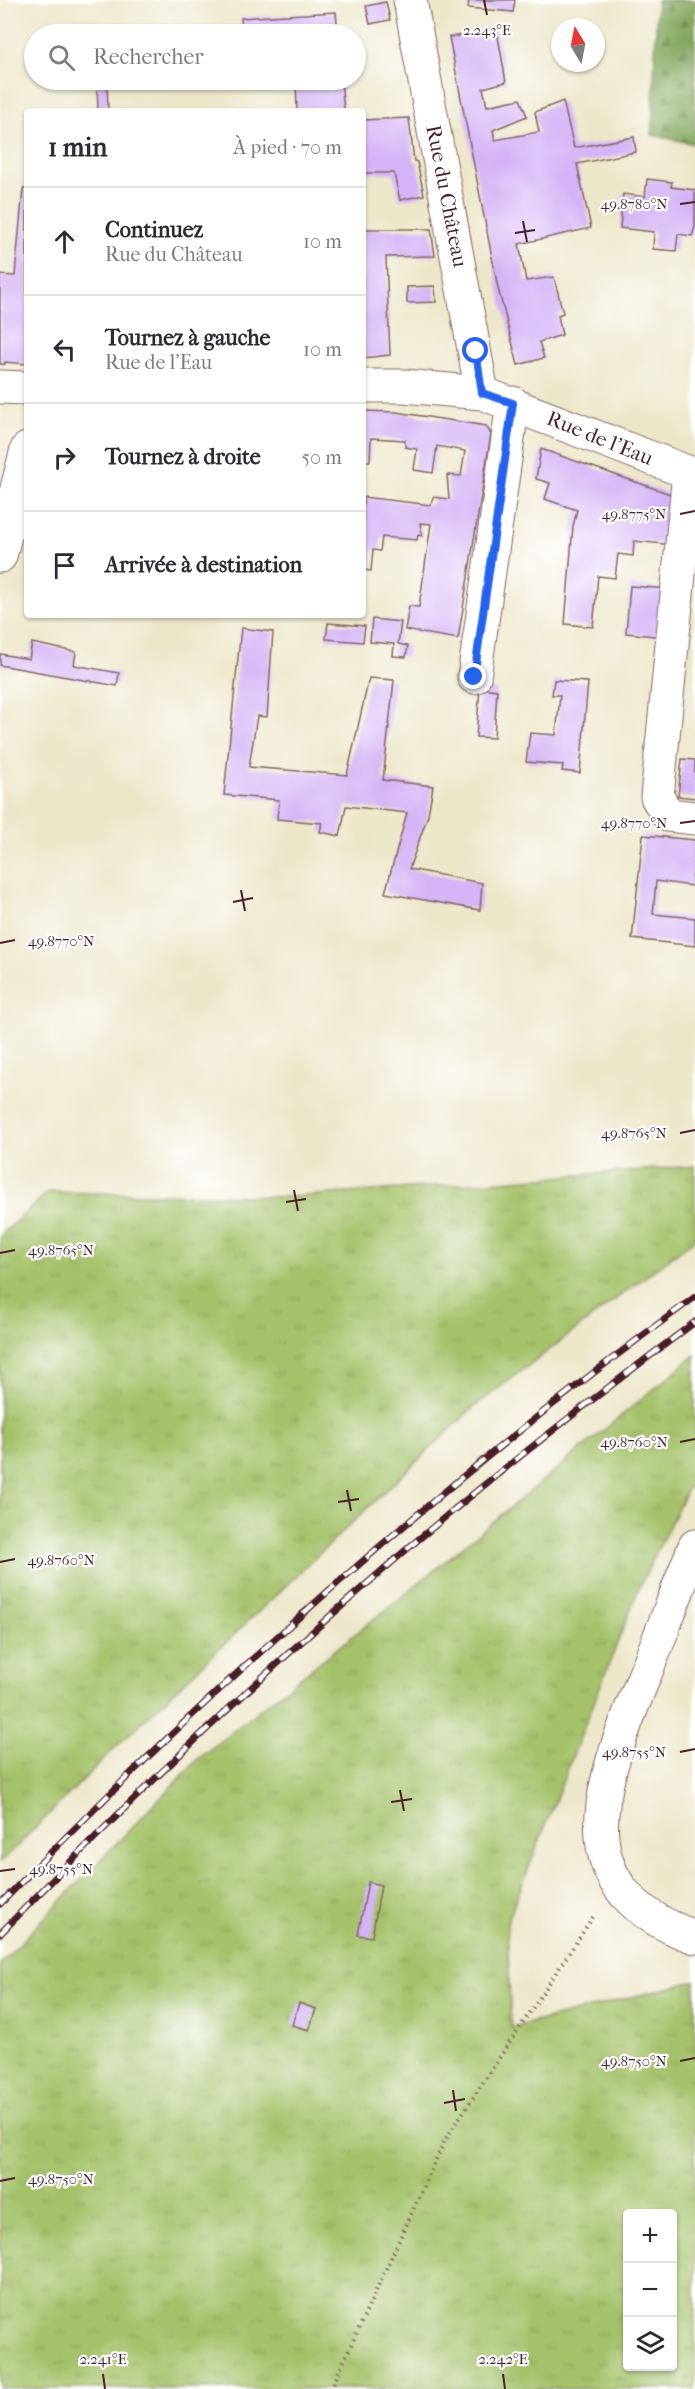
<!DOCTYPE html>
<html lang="fr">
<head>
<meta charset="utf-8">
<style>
  body { margin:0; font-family:"IM FELL French Canon",serif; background:#f2f2f3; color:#2b2b33 }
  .controls { position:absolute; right:18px; bottom:18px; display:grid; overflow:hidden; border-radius:6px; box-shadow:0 2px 4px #0004 }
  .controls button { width:54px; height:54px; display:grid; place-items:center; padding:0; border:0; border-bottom:2px solid #e1e1e2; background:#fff; color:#2b2b33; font:30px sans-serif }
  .compass { position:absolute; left:551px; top:18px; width:54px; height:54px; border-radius:50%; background:#fff; box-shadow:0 2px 4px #0004; rotate:350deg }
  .stop { position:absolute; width:18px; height:18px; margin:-14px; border:4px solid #2563eb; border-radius:50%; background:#fff }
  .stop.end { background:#2563eb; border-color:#fff; box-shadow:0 2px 6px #0008 }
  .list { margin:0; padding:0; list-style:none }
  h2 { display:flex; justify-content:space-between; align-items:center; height:78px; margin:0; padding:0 24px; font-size:26px }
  h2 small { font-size:20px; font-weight:400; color:#7c7c81 }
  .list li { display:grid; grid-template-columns:39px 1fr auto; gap:18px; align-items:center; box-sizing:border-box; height:108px; padding:0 24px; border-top:2px solid #e1e1e2 }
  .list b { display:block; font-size:22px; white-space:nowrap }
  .list p { margin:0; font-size:20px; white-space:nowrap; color:#7c7c81 }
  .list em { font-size:20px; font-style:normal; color:#7c7c81 }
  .icon { flex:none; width:33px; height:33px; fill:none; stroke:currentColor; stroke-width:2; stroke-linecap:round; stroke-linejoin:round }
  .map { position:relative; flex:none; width:695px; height:2389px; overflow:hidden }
  .search { position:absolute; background:#fff; box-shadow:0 2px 4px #0004; left:24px; top:24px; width:342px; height:66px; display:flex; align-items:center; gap:15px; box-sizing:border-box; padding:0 21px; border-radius:33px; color:#7c7c81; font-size:22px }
  .panel { position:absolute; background:#fff; box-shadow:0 2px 4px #0004; left:24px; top:108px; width:342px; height:510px; border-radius:6px }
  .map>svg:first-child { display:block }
  .grass { fill:url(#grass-tufts); stroke:#78704a; stroke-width:1.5; fill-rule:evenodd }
  .forest { fill:url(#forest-firs); stroke:#676444; stroke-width:1.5 }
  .building { fill:#d4b4f6 }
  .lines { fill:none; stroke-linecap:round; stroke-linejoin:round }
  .minor-casing { stroke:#836563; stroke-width:35 }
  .tertiary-casing { stroke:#836563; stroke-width:35 }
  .path { stroke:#836563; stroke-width:4; stroke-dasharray:1.5 4.5; stroke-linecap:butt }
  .minor { stroke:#fff; stroke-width:33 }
  .tertiary { stroke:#fff; stroke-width:33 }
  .rail-casing { stroke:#4a1f2b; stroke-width:7 }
  .rail { stroke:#fff; stroke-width:4.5; stroke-dasharray:14; stroke-linecap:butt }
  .route { stroke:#2563eb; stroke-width:8 }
  .ticks { fill:none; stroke:#4a1f2b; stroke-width:2 }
  .labels { text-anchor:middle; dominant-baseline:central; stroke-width:4.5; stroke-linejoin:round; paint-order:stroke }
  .street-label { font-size:21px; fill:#4a1f2b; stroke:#fff }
  .ticks-label { font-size:15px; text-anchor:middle; fill:#4a1f2b; stroke:#fff; stroke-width:4.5; stroke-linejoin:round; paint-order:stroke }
</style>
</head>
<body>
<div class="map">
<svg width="695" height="2389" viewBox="0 0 695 2389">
  <defs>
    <pattern id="grass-tufts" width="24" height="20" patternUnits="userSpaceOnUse" patternTransform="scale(1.5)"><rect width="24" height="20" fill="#a5c26a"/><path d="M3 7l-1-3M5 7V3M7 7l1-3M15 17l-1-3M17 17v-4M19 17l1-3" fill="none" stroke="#90a65c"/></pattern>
    <pattern id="forest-firs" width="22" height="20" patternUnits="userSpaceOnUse" patternTransform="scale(1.5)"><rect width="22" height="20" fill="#84a85e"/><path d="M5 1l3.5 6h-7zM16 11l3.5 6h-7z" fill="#6e884e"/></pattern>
  </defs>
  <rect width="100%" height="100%" fill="#fff"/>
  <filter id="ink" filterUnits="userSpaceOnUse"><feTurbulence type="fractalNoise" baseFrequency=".0167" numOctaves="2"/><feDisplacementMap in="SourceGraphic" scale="12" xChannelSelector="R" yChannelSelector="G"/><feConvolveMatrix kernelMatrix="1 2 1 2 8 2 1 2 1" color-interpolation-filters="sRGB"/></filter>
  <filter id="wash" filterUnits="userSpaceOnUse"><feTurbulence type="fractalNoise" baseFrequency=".008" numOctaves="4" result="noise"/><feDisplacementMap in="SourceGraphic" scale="24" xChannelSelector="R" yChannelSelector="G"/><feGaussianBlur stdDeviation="1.35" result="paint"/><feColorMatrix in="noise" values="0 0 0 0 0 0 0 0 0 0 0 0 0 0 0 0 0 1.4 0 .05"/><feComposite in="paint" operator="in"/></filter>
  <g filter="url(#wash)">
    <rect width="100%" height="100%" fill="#ede7ca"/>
    <!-- grass -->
    <g class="grass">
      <path d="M695,1166V1239L474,1407L119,1744L0,1863V1236L48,1192L293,1197Z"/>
      <path d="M695,1355V1473L639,1588L507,1923L511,2028L695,1981V2389H0V1964L199,1758L404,1595ZM628,2214H672V2366H628Z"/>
    </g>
    <!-- forest -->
    <path class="forest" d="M657,0H695V144L652,135Z"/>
    <g id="blocks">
      <!-- building -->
      <g class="building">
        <path d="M469,0H515L513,12L468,8Z"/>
        <path d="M386,2L390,20L370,24L366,6Z"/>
        <path d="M336,12L338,34H142L242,30L241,18Z"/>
        <path d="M497,31L506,82L483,88L487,106L520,99L527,116L493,130L495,140L539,132L535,112L563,101L574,148L634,137L636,152L577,164L591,228L519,244L526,281L554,277L563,313L558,315L562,335L539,342L544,358L518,365L498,288L449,37Z"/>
        <path d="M97,80H107L108,111H98Z"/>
        <path d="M296,80H341L344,111H297Z"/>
        <path d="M409,118L414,161L417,162L424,195L400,200L394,173H363V120Z"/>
        <path d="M647,179L672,182L671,187L695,190V227L692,236L678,234L676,251L653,249L654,232L620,228L623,194L645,197Z"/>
        <path d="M23,189H27V364L5,362V364H0V275L15,276Z"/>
        <path d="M363,229H431L435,256L386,257L390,355L363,358Z"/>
        <path d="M435,286L436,302L407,303V287Z"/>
        <path d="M363,411L396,412L486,426L491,434L458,639L405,630L409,606L419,607L431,524L420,523L422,536L418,535L417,540L382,537L380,551L373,550L371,571L363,570V497L431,505L433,497L449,499L447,475L461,476L465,451L437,446L433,473L414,470L417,449L405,447V440L371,438L370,461H363Z"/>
        <path d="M541,449L679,497L674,545L634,541L633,556L618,554L615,578L598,576L593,627L565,624L573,526L577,510L545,499L550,483L536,479Z"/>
        <path d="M630,586L669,589L664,637L626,633Z"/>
        <path d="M372,619L401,622L398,644L408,646L406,657L393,656L394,644L370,642Z"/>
        <path d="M328,623L365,626L363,642L326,639Z"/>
        <path d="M241,628L273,632L267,717L257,716L249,767L347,775L369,678L394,680L383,780L433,786L428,815L409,869L482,883L480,910L385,893L407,813L346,806L340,836L320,832L322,823L277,819L279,800L224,795Z"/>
        <path d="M32,643L76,652L74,665L119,673L117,686L0,665V654L29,659Z"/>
        <path d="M554,680L588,682L580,773L562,771L563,765L526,762L530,733L556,735L560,695H552Z"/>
        <path d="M480,688L497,690L494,738L476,737Z"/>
        <path d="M682,759L695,760V798L678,796Z"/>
        <path d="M643,835L695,840L692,886L656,881L653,914L695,918V946L632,939Z"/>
        <path d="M368,1882L381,1885L372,1937L358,1935Z"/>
        <path d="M299,2003L316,2009L309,2030L292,2025Z"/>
      </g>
    </g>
  </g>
  <g filter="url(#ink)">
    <use href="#blocks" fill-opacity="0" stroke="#836563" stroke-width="1.5"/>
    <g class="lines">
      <defs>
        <g id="minor">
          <path d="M410,0L482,393"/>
          <path d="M689,473L657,797L668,815L695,818"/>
          <path d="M0,556L27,449"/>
          <path d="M474,677L513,403"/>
          <path d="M695,1546C677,1590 661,1635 643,1679C602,1781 556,1889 695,1937"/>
        </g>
        <g id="tertiary">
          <path d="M363,386H404L482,393L695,475"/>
          <path d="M0,387L27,388"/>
        </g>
      </defs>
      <!-- minor casing -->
      <use href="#minor" class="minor-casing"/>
      <!-- tertiary casing -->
      <use href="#tertiary" class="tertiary-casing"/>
      <!-- path -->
      <path class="path" d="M331,2389L445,2140L595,1914"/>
      <!-- minor -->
      <use href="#minor" class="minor"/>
      <!-- tertiary -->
      <use href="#tertiary" class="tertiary"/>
      <defs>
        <g id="rail">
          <path d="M0,1904C215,1683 446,1478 695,1297"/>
          <path d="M0,1934C125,1804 255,1680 392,1562C489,1478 592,1399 695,1322"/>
        </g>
      </defs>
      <!-- rail casing -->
      <use href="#rail" class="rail-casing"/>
      <!-- rail -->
      <use href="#rail" class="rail"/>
    </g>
  </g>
  <g class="lines" filter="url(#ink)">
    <!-- route -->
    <path class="route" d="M474,677L513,403L482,393L476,351"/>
  </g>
  <!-- ticks -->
  <path class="ticks" d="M484,0L487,15M680,204L695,202M523,221L527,242M515,233L535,230M680,514L695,511M680,823L695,821M241,890L245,911M233,902L253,898M0,943L15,940M680,1133L695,1130M294,1190L298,1211M286,1202L306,1199M0,1253L15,1250M680,1442L695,1439M347,1490L351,1511M338,1502L359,1499M0,1562L15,1559M680,1752L695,1749M400,1790L404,1811M391,1802L412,1799M0,1871L15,1869M680,2061L695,2058M453,2090L456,2111M444,2103L465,2099M0,2181L15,2178M103,2374L105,2389M503,2374L505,2389"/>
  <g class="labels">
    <!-- street labels -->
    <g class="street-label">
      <text transform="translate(447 196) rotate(79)">Rue du Château</text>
      <text transform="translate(600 438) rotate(22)">Rue de l'Eau</text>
    </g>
  </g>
  <g class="ticks-label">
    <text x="487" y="35">2.243°E</text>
    <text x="634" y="209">49.8780°N</text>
    <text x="634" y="519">49.8775°N</text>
    <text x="634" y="828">49.8770°N</text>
    <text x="61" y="946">49.8770°N</text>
    <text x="634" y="1138">49.8765°N</text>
    <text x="61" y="1255">49.8765°N</text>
    <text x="634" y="1447">49.8760°N</text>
    <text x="61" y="1565">49.8760°N</text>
    <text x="634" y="1757">49.8755°N</text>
    <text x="61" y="1874">49.8755°N</text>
    <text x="634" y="2066">49.8750°N</text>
    <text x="61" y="2184">49.8750°N</text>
    <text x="103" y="2364">2.241°E</text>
    <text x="503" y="2364">2.242°E</text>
  </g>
</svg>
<div class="controls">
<button>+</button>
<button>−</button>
<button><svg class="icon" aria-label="layers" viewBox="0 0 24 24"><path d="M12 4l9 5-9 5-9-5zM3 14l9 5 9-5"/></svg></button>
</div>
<svg class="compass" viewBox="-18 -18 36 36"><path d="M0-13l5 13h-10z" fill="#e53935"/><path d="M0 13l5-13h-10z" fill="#7c7c81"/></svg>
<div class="stop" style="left:476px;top:351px"></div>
<div class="stop end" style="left:474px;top:677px"></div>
<div class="search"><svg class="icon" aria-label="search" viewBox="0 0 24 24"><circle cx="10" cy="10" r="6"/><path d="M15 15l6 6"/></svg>Rechercher</div>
<section class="panel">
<h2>1 min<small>À pied · 70 m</small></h2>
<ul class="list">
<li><svg class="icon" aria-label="ahead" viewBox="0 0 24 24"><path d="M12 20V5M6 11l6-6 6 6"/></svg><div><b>Continuez</b><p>Rue du Château</p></div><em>10 m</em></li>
<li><svg class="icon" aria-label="left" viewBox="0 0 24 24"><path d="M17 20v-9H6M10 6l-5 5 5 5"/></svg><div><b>Tournez à gauche</b><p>Rue de l'Eau</p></div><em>10 m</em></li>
<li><svg class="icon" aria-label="right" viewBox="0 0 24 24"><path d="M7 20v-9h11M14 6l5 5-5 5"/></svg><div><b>Tournez à droite</b></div><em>50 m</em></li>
<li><svg class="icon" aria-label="arrive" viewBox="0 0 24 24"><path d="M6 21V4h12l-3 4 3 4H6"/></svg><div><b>Arrivée à destination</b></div></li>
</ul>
</section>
</div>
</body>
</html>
